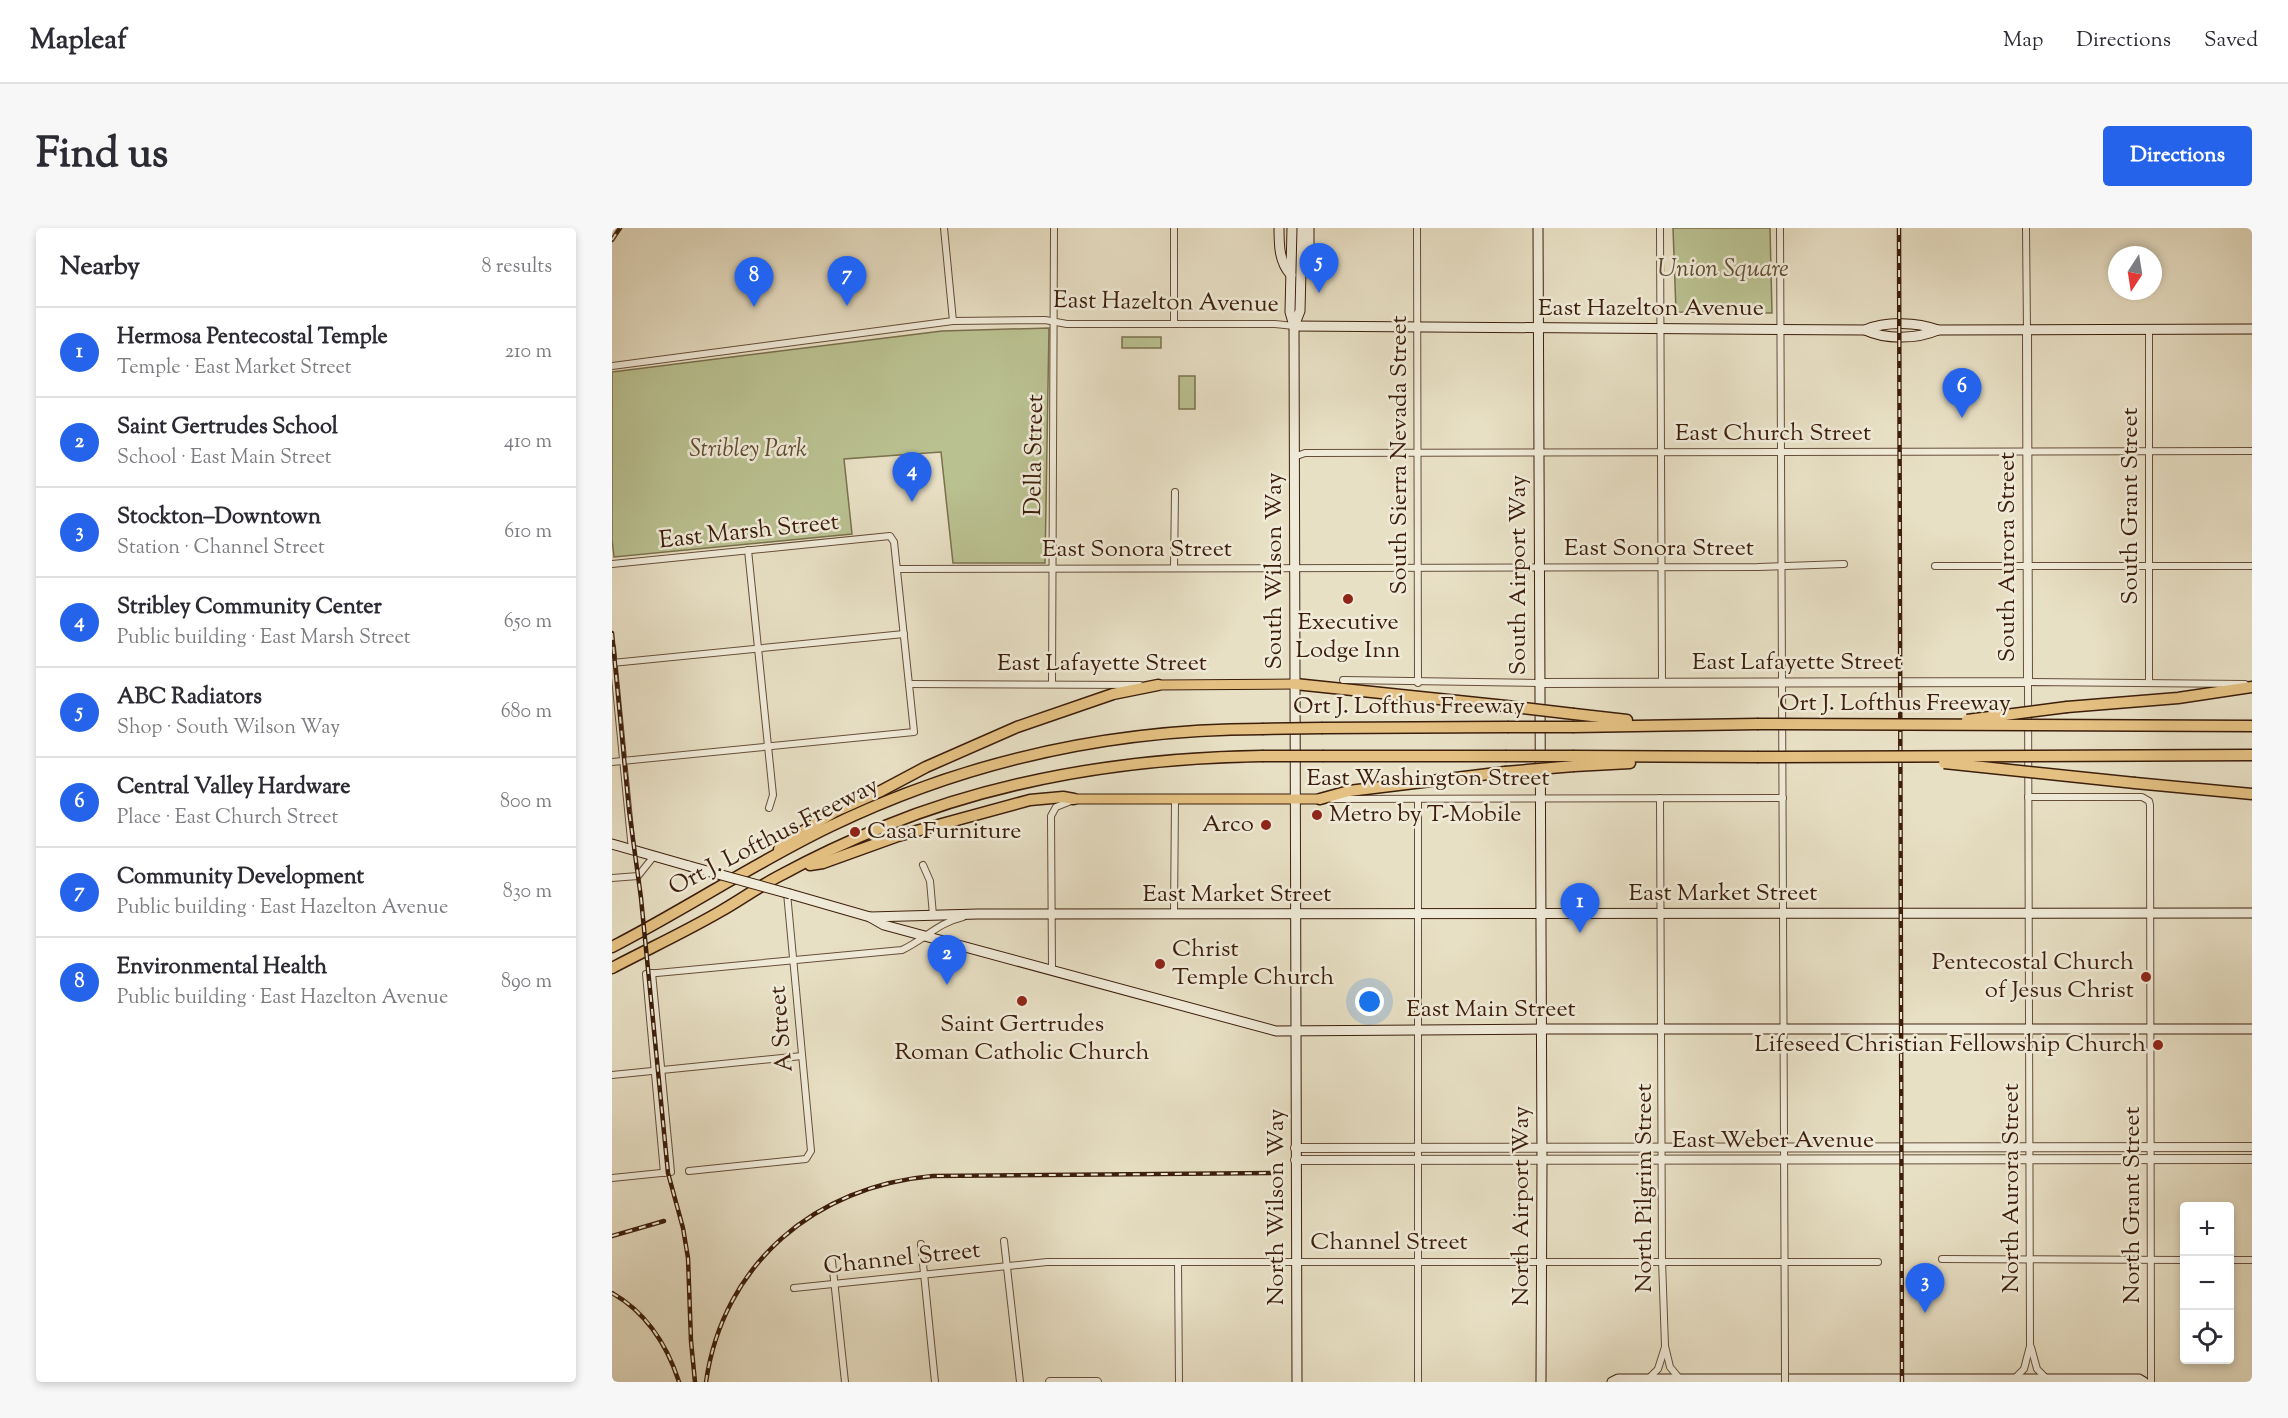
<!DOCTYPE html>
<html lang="en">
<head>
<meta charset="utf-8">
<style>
  body { margin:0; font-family:"Sorts Mill Goudy",serif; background:#f7f7f7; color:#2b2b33 }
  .controls { position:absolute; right:18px; bottom:18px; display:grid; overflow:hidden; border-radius:6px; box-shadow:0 3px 9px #0003 }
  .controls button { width:54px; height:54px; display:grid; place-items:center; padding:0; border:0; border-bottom:2px solid #e1e1e2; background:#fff; color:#2b2b33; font:30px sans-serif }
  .compass { position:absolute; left:1496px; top:18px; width:54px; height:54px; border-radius:50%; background:#fff; box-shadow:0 3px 9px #0003; rotate:192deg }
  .you { position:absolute; left:758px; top:774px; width:21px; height:21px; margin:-15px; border:4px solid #fff; border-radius:50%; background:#1a73e8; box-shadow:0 0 0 9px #1a73e833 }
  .badge { display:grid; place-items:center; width:39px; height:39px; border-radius:50%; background:#2563eb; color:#fff; font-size:20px; font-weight:700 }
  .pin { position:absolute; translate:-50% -50px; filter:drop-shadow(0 2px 3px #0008) }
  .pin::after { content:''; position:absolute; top:32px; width:21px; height:18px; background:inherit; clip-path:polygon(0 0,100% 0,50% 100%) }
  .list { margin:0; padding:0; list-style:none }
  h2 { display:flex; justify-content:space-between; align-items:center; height:78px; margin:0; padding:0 24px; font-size:26px }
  h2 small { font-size:20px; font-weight:400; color:#7c7c81 }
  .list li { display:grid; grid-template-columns:39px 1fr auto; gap:18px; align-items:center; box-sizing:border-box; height:90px; padding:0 24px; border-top:2px solid #e1e1e2 }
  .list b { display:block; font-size:22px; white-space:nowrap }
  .list p { margin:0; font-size:20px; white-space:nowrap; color:#7c7c81 }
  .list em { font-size:20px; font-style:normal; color:#7c7c81 }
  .icon { flex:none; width:33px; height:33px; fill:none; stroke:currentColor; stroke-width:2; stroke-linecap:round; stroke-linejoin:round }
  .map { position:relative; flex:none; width:1640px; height:1154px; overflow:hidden; border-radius:6px }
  header { display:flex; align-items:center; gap:36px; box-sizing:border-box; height:84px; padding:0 30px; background:#fff; border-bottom:2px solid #e1e1e2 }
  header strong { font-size:28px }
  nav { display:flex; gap:33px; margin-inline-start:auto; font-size:21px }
  .intro { display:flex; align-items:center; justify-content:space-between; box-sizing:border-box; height:144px; padding:0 36px }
  h1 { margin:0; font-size:42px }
  .button { padding:15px 27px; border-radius:6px; background:#2563eb; color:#fff; font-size:21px; font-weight:700 }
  main { display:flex; gap:36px; padding:0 36px }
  aside { flex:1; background:#fff; border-radius:6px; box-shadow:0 3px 9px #0003 }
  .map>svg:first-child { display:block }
  .green { fill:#bac191; stroke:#7b704e; stroke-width:1.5 }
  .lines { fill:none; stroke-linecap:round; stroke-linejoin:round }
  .minor-casing { stroke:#674e3a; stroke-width:8 }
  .tertiary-casing { stroke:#674e3a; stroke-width:10 }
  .secondary-casing { stroke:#3c1e0b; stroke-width:11 }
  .primary-casing { stroke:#3c1e0b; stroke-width:11 }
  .motorway-casing { stroke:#3c1e0b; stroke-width:13 }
  .minor { stroke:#f0ebd9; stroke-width:6 }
  .tertiary { stroke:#f0ebd9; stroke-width:8 }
  .secondary { stroke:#f0ebd9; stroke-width:9 }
  .primary { stroke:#e4c082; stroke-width:9 }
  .motorway { stroke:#e4c082; stroke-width:10 }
  .rail-casing { stroke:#3c1e0b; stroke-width:4.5 }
  .rail { stroke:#f0ebd9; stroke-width:2; stroke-dasharray:7; stroke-linecap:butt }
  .minor-bridge-casing { stroke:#674e3a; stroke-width:8; stroke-linecap:butt }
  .secondary-bridge-casing { stroke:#3c1e0b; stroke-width:11; stroke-linecap:butt }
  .motorway-bridge-casing { stroke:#3c1e0b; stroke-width:13; stroke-linecap:butt }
  .minor-bridge { stroke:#f0ebd9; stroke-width:6 }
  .secondary-bridge { stroke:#f0ebd9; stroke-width:9 }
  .motorway-bridge { stroke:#e4c082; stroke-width:10 }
  .poi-dot { fill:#8f2418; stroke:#f0ebd9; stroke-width:2 }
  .labels { text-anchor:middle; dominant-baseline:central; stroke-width:5; stroke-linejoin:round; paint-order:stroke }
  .park-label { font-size:24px; font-style:italic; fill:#624f33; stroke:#f0ebd9 }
  .street-label { font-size:24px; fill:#3c1e0b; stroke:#f0ebd9 }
  .poi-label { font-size:24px; fill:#3c1e0b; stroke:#f0ebd9; text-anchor:start }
</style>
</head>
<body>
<header>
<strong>Mapleaf</strong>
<nav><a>Map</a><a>Directions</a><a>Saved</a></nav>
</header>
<div class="intro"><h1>Find us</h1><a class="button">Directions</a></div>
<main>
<aside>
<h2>Nearby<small>8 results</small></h2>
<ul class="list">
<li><span class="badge">1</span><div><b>Hermosa Pentecostal Temple</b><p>Temple · East Market Street</p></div><em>210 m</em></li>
<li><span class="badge">2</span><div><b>Saint Gertrudes School</b><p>School · East Main Street</p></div><em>410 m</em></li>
<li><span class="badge">3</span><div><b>Stockton–Downtown</b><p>Station · Channel Street</p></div><em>610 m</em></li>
<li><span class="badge">4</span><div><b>Stribley Community Center</b><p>Public building · East Marsh Street</p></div><em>650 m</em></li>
<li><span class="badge">5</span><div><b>ABC Radiators</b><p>Shop · South Wilson Way</p></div><em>680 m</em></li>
<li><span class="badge">6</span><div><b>Central Valley Hardware</b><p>Place · East Church Street</p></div><em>800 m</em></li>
<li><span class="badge">7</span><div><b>Community Development</b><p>Public building · East Hazelton Avenue</p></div><em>830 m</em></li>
<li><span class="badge">8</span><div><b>Environmental Health</b><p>Public building · East Hazelton Avenue</p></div><em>890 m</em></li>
</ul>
</aside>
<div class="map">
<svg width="1640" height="1154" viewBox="0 0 1640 1154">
  <rect width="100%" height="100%" fill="#e8e0c5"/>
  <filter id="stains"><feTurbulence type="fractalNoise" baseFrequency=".00333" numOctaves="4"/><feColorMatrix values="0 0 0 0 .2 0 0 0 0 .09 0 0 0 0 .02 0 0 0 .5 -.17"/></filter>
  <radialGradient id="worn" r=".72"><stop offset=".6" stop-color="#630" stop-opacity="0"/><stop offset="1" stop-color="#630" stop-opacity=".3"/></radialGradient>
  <!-- green -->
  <g class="green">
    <path d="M1061,0H1158L1160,85L1064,84Z"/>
    <path d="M437,100L433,335H341L329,224L232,231L240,306L2,329L0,311V144L330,103Z"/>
    <rect x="510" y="109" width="39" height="11"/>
    <rect x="567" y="148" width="16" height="33"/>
  </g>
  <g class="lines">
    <defs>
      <g id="minor">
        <path d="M332,0L341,93"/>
        <path d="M562,0V96"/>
        <path d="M805,0L806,455"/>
        <path d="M1048,0L1050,455"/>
        <path d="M1168,0L1173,1140"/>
        <path d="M1414,0L1415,102"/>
        <path d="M1537,101V455"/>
        <path d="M0,138L341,93L433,92L455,96H663L682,98"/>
        <path d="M682,229L693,225L1640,223"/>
        <path d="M136,322L161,567L157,580"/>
        <path d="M0,336L278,308L282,314L302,504L0,534"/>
        <path d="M1323,338H1640"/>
        <path d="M562,340L563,264"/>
        <path d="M285,341L1146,339L1232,336"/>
        <path d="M0,419L20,622"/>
        <path d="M0,435L292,406"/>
        <path d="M731,452L927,455"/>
        <path d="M297,456L528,457"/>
        <path d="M440,456L442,0"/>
        <path d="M1416,569H1530L1537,573L1538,577L1539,1154"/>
        <path d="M1048,570L1050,1032L1053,1118L1058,1139L1067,1150"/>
        <path d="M720,571L1171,570"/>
        <path d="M806,571V1154"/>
        <path d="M311,637L318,653L321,687"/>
        <path d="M0,650L26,648L42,628"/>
        <path d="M562,686L563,571"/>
        <path d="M440,741L439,588L444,579L459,573"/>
        <path d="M0,847L190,828"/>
        <path d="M77,943L194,931L199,923L175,665"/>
        <path d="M52,945L34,746L290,722C314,711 325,695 351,689"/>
        <path d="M0,950L59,944L40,745"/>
        <path d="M392,1013L408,1154"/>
        <path d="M309,1016L323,1154"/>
        <path d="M1330,1031L1572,1032"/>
        <path d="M1618,1032H1640"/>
        <path d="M220,1033L233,1154"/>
        <path d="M566,1034L567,1154"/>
        <path d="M182,1060L435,1034H1266"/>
        <path d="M1419,1119L1425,1141L1435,1151"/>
        <path d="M1036,1151L1046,1141L1053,1119"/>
        <path d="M1402,1151L1412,1141L1418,1118L1416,454L1633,456"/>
      </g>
      <g id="tertiary">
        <path d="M927,455L1416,454L1415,102"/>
        <path d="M683,920L1640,919"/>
        <path d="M683,932L1640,931"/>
        <path d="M438,1154H485"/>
      </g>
      <g id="secondary">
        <path d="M667,0C667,17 667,34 679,47"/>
        <path d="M680,0L678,84L682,98L685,1154"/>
        <path d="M926,0L930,933L929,1154"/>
        <path d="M693,36L697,20V0"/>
        <path d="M682,98L1253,102C1274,93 1305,94 1326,102L1640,101"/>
        <path d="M682,98L688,83L690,0"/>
        <path d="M1253,102C1274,112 1305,111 1326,102"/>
        <path d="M0,616L77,638"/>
        <path d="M178,666L258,689L272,697L664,803L932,801H1640"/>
        <path d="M258,689L366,686L1640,685"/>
        <path d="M1000,1154L1006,1151H1527L1532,1154"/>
      </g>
      <g id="primary">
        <path d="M546,457L683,456"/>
        <path d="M462,571H708"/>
      </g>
      <g id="motorway">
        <path d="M683,456L894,478"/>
        <path d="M1455,479L1566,470L1640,459"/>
        <path d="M962,486L1015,492"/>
        <path d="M962,499L1145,496"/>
        <path d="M711,500L895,499"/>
        <path d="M712,528H893"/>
        <path d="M962,528L1145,529"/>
        <path d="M962,538L1018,535"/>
        <path d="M1523,555L1640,566"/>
        <path d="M708,571L737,563L893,544"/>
        <path d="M167,621L172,615L222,584L267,564L314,539L405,499L501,466L546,457"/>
        <path d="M198,637L211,635L286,608L418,572L451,569L462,571"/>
        <path d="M0,719C74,681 144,634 219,598C354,533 500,501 650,501"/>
        <path d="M0,740C36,721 73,704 109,683C130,671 149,657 171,646C204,628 239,612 273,598C394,549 520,530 650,528"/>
      </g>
    </defs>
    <!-- minor casing -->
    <use href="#minor" class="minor-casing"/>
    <!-- tertiary casing -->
    <use href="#tertiary" class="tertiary-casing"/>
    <!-- secondary casing -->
    <use href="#secondary" class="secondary-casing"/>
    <!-- primary casing -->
    <use href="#primary" class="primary-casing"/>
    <!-- motorway casing -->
    <use href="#motorway" class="motorway-casing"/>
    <!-- minor -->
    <use href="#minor" class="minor"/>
    <!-- tertiary -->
    <use href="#tertiary" class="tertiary"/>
    <!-- secondary -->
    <use href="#secondary" class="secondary"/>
    <!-- primary -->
    <use href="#primary" class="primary"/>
    <!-- motorway -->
    <use href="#motorway" class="motorway"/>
    <defs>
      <g id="rail">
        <path d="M1287,0L1290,1154"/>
        <path d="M0,12L8,0"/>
        <path d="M0,405L17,582L29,670L56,945L71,1000L76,1030L79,1113L83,1154"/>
        <path d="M0,1008L52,993"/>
        <path d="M0,1065C35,1085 55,1117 67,1154"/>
        <path d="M94,1154C111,1035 204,958 321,948L664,945"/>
      </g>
    </defs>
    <!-- rail casing -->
    <use href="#rail" class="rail-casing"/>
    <!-- rail -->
    <use href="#rail" class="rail"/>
    <defs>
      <path id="minor-bridge" d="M1173,1140V1154"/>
      <path id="secondary-bridge" d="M77,638L178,666"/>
      <g id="motorway-bridge">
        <path d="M894,478L962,486"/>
        <path d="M1355,492L1455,479"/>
        <path d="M1145,496L1640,498"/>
        <path d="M895,499H962"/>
        <path d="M650,501L711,500"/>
        <path d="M650,528H712"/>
        <path d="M893,528H962"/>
        <path d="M1145,529L1640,527"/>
        <path d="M1332,535L1523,555"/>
        <path d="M893,544L962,538"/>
      </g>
    </defs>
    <!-- minor-bridge casing -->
    <use href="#minor-bridge" class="minor-bridge-casing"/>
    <!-- secondary-bridge casing -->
    <use href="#secondary-bridge" class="secondary-bridge-casing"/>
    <!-- motorway-bridge casing -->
    <use href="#motorway-bridge" class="motorway-bridge-casing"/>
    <!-- minor-bridge -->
    <use href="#minor-bridge" class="minor-bridge"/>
    <!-- secondary-bridge -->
    <use href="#secondary-bridge" class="secondary-bridge"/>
    <!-- motorway-bridge -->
    <use href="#motorway-bridge" class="motorway-bridge"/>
  </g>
  <!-- markers -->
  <g class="poi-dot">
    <circle cx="736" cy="371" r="6"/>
    <circle cx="705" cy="587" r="6"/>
    <circle cx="654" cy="597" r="6"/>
    <circle cx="243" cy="604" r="6"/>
    <circle cx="548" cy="736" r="6"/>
    <circle cx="1534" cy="749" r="6"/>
    <circle cx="410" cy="773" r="6"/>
    <circle cx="1546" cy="817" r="6"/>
  </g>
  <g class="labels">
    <!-- park labels -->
    <g class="park-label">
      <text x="1111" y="42">Union Square</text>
      <text x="136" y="222">Stribley Park</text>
    </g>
    <!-- street labels -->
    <g class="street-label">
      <text transform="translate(554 75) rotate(1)">East Hazelton Avenue</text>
      <text x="1039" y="81">East Hazelton Avenue</text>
      <text x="1161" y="206">East Church Street</text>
      <text transform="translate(423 227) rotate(-89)">Della Street</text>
      <text transform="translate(788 227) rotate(-90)">South Sierra Nevada Street</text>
      <text transform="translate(1519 278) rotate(-90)">South Grant Street</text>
      <text transform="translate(137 304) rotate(-6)">East Marsh Street</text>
      <text x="1047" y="321">East Sonora Street</text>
      <text x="525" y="322">East Sonora Street</text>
      <text transform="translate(1396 329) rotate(-90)">South Aurora Street</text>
      <text transform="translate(663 343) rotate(-90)">South Wilson Way</text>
      <text transform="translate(907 347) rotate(-90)">South Airport Way</text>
      <text x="1185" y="435">East Lafayette Street</text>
      <text x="490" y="436">East Lafayette Street</text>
      <text x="1283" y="476">Ort J. Lofthus Freeway</text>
      <text x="797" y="479">Ort J. Lofthus Freeway</text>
      <text x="816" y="551">East Washington Street</text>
      <text transform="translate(162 609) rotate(-27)">Ort J. Lofthus Freeway</text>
      <text x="1111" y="666">East Market Street</text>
      <text x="625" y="667">East Market Street</text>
      <text x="879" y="782">East Main Street</text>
      <text transform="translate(170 801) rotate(-95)">A Street</text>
      <text x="1161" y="913">East Weber Avenue</text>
      <text transform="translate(1033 960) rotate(-90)">North Pilgrim Street</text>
      <text transform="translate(1400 960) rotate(-90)">North Aurora Street</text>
      <text transform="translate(1521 977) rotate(-90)">North Grant Street</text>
      <text transform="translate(910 978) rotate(-90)">North Airport Way</text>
      <text transform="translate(665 979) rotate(-90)">North Wilson Way</text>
      <text x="777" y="1015">Channel Street</text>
      <text transform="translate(290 1031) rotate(-6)">Channel Street</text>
    </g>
    <!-- poi labels -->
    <g class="poi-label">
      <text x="736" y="395" text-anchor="middle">Executive<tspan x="736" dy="28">Lodge Inn</tspan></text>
      <text x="717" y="587">Metro by T-Mobile</text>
      <text x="642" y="597" text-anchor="end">Arco</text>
      <text x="255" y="604">Casa Furniture</text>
      <text x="560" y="722">Christ<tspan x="560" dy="28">Temple Church</tspan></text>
      <text x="1522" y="735" text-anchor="end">Pentecostal Church<tspan x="1522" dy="28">of Jesus Christ</tspan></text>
      <text x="410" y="797" text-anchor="middle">Saint Gertrudes<tspan x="410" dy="28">Roman Catholic Church</tspan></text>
      <text x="1534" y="817" text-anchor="end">Lifeseed Christian Fellowship Church</text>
    </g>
  </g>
  <rect width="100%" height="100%" filter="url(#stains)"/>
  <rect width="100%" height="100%" fill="url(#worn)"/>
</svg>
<div class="controls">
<button>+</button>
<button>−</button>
<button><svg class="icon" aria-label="locate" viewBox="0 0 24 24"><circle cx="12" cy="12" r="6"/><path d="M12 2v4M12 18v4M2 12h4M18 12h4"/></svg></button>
</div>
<svg class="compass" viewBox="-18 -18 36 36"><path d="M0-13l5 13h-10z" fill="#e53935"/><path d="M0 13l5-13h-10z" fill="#7c7c81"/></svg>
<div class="you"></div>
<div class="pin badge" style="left:968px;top:705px">1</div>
<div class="pin badge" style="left:335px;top:757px">2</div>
<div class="pin badge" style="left:1313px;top:1085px">3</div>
<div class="pin badge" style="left:300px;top:274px">4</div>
<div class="pin badge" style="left:707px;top:65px">5</div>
<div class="pin badge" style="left:1350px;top:190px">6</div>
<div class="pin badge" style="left:235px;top:78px">7</div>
<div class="pin badge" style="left:142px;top:79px">8</div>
</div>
</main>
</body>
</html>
